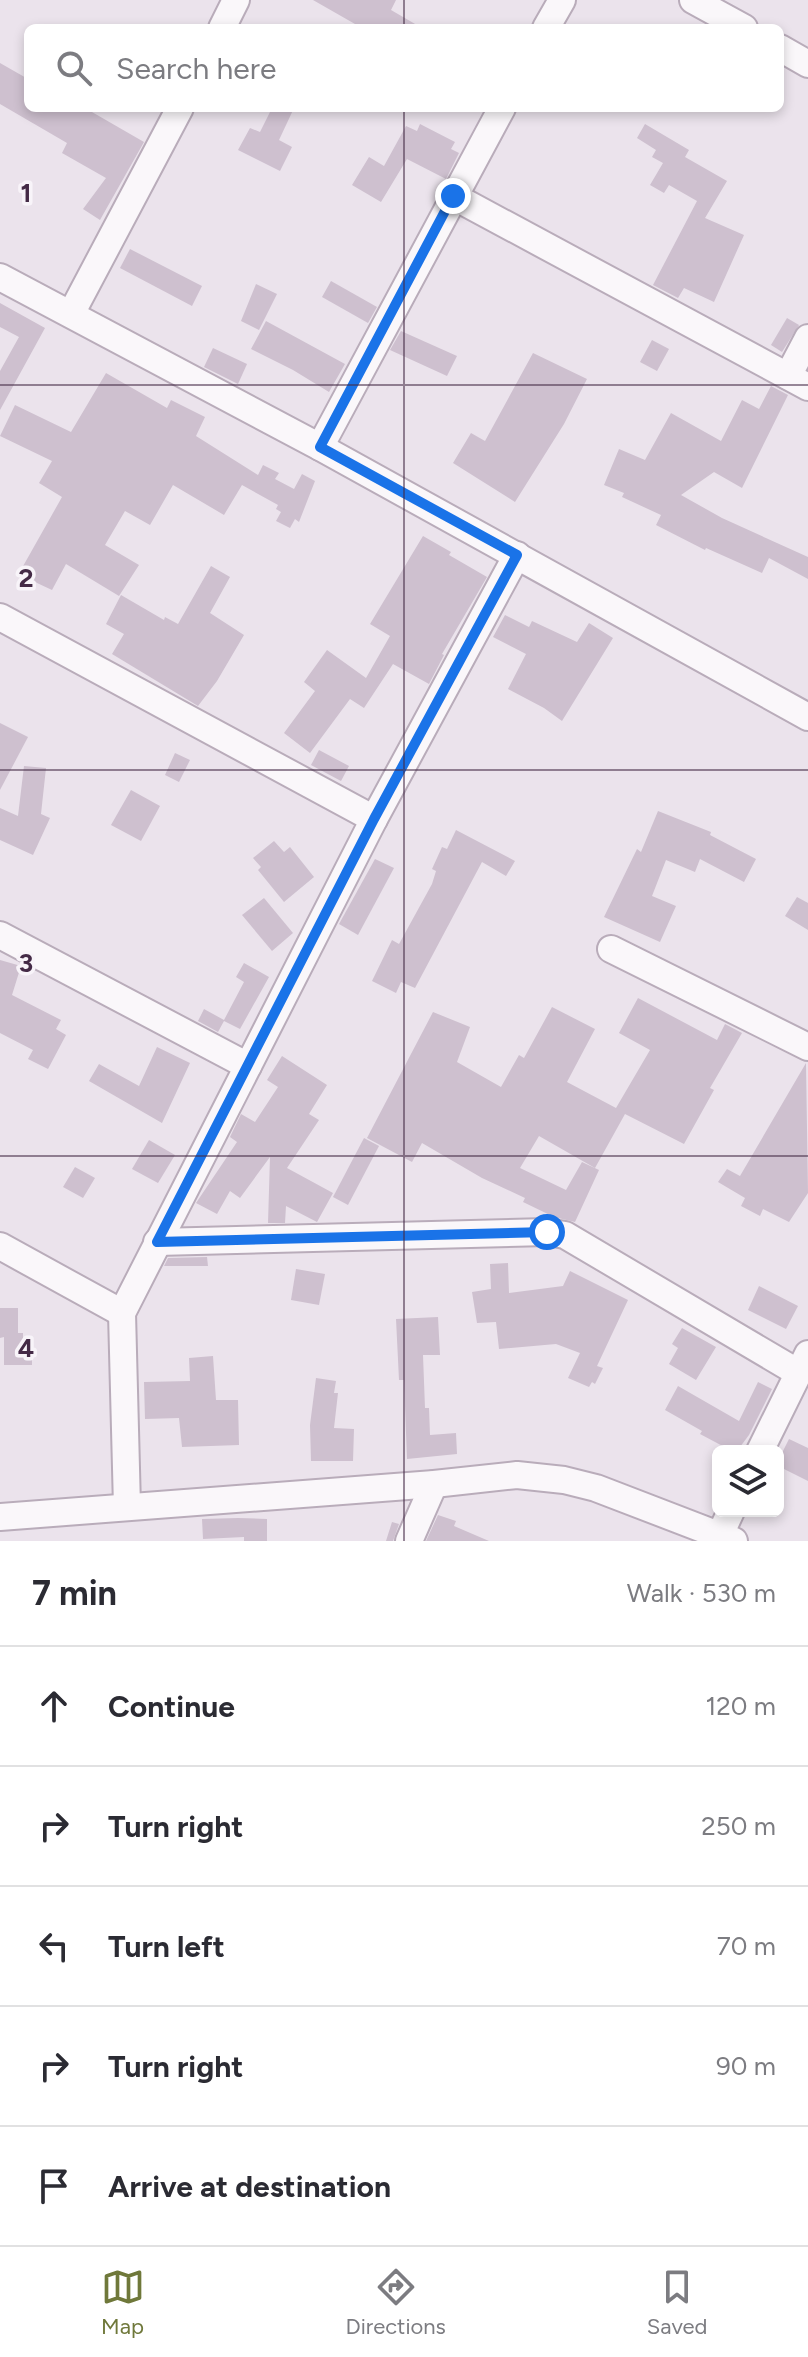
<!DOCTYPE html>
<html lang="en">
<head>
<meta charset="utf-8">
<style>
  body { margin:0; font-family:Figtree,sans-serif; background:#f7f7f7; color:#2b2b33 }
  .controls { position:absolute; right:24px; bottom:24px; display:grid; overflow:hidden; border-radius:12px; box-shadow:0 4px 12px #0003 }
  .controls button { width:72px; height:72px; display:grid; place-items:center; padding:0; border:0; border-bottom:2px solid #e1e1e2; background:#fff; color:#2b2b33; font:40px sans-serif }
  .stop { position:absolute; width:24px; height:24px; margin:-18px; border:6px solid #1a73e8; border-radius:50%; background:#fff }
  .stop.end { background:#1a73e8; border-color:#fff; box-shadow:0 2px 8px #0008 }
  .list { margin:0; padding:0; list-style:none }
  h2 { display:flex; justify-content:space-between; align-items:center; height:104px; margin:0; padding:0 32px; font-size:34px }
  h2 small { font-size:26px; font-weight:400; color:#7c7c81 }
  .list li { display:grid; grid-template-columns:52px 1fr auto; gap:24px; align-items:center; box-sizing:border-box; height:120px; padding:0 32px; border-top:2px solid #e1e1e2 }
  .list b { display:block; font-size:30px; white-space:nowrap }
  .list em { font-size:26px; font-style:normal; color:#7c7c81 }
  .icon { flex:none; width:44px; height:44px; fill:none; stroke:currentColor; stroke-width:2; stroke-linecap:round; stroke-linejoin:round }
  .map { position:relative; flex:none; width:808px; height:1541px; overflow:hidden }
  .search { position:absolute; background:#fff; box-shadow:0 4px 12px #0003; left:24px; right:24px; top:24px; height:88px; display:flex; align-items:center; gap:20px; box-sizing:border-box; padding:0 28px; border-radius:12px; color:#7c7c81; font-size:30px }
  .sheet { height:704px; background:#fff }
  nav { display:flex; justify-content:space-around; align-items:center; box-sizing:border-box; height:112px; border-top:2px solid #e1e1e2; background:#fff; font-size:22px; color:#7c7c81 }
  nav a { display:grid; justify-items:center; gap:4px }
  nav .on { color:#6f783a }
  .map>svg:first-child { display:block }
  .building { fill:#cec0cf }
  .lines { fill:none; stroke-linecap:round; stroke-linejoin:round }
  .minor-casing { stroke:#b9acba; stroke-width:30 }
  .minor { stroke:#faf7fa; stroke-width:26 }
  .route { stroke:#1a73e8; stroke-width:10 }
  .grid { fill:none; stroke:#442a46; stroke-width:2; stroke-opacity:0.55 }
  .grid-label { font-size:26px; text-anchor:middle; font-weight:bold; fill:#442a46; stroke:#f8f4f9; stroke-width:7; stroke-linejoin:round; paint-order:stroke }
</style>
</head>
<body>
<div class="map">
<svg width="808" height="1541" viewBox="0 0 808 1541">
  <rect width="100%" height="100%" fill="#ebe3ec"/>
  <!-- building -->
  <g class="building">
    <path d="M313,0H396L391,10L422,28H362Z"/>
    <path d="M0,63L28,79V108H85L144,142L100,220L83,209L106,178L62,153L67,143L0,104Z"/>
    <path d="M272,108H294L279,140L292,147L280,171L238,150L250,128L260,132Z"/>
    <path d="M420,124L455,142L451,149L459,153L446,179L407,159L381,202L352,185L369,157L384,166L406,126L417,131Z"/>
    <path d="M645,124L689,150L685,157L727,181L705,218L744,235L714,302L684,288L678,298L653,285L697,201L669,185L664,193L650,185L663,163L652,157L656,150L637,138Z"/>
    <path d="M130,249L202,286L192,306L120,268Z"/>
    <path d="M331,281L377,307L368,323L322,297Z"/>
    <path d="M256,284L277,294L259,330L241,321Z"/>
    <path d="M0,303L45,328L0,410V371L19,337L0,327Z"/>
    <path d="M787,318L799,325L782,352L771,345Z"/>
    <path d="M266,321L345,364L329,392L293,370L251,349Z"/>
    <path d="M401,331L457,356L447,376L390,350Z"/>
    <path d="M652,340L669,349L657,371L640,362Z"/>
    <path d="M213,348L247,364L238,384L204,367Z"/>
    <path d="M533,353L587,379L564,424L515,502L453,463L471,433L485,441Z"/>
    <path d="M106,373L167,408L171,400L205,417L196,436L258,475L263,465L279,473L275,479L294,489L302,474L315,481L299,522L295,519L290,528L276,521L281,512L276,509L278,505L242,485L224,515L173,485L150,525L125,511L105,545L139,565L119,596L66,564L52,590L37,583L22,568L62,497L39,483L52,461L0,436L15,405L71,432Z"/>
    <path d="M771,386L788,395L742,488L714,472L681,495L722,518L808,557V579L769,558L762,573L706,548L705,550L656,525L661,515L622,497L624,493L604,485L619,449L645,460L671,413L721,441L742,400L759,409Z"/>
    <path d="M423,536L451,552L449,555L487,577L442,654L444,655L429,684L393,664L364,708L350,699L310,753L284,733L315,691L304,682L327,650L366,678L390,636L370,624Z"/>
    <path d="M211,566L230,577L210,613L244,635L217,681L198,706L112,654L124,634L106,624L121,595L164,620L165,617L178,624Z"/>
    <path d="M505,615L529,627L532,621L577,642L589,623L613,638L562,721L544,708L508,689L526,654L493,637Z"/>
    <path d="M0,723L28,737L0,790Z"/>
    <path d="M319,750L349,766L341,781L311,765Z"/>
    <path d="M175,753L190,760L179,782L165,775Z"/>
    <path d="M24,766L46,768L41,814L50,818L33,855L0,840V808L18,816Z"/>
    <path d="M131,790L160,806L141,841L111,825Z"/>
    <path d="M658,811L711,832L710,835L756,859L744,882L700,859L695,872L666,860L652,896L676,906L660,942L604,917L637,849L641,852Z"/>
    <path d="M456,830L515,861L506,876L482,862L415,988L401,982L396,993L372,981L392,940L399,944L432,884L436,871L432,869L442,847L447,849Z"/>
    <path d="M274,841L284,852L290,847L314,877L284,902L258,870L261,867L253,858Z"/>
    <path d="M375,859L394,868L358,935L339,924Z"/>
    <path d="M797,897L808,903V930L785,916Z"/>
    <path d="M264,898L293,933L272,951L242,915Z"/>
    <path d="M0,960L21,966L12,995L61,1020L56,1029L66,1035L48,1069L28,1059L33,1050L0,1033Z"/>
    <path d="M244,963L269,977L240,1029L224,1021L218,1032L198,1021L204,1009L224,1020L244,982L236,977Z"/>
    <path d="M638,998L717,1040L725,1024L742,1033L710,1088L714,1090L684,1144L625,1114L595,1168L539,1136L520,1168L566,1190L582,1162L599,1170L575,1222L554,1217L523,1202L525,1198L482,1178L422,1143L412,1162L367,1138L433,1012L470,1027L457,1062L501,1087L519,1055L524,1058L552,1007L595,1029L567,1082L616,1108L650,1050L619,1033Z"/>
    <path d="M157,1047L190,1063L162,1123L89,1081L99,1064L139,1086Z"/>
    <path d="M282,1056L327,1085L309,1114L319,1120L287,1168L333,1193L317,1222L286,1206L285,1223H268L270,1157L240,1198L230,1191L217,1214L196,1203L237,1142L230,1137L241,1114L255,1122L278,1087L267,1080Z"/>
    <path d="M806,1063L808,1193L789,1222L763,1209L760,1216L741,1206L745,1198L718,1182L727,1169L740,1176Z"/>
    <path d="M364,1138L379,1146L348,1205L333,1197Z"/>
    <path d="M149,1140L175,1155L158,1183L132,1169Z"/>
    <path d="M75,1167L95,1178L83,1198L63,1187Z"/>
    <path d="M207,1257L208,1266H164L168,1258Z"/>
    <path d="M508,1263L509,1293L563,1286L570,1271L628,1300L597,1366L603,1368L595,1384L592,1382L589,1387L568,1378L580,1353L556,1344L499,1349L496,1322L477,1323L472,1292L491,1289L490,1264Z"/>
    <path d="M296,1269L325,1274L319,1305L291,1300Z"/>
    <path d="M759,1286L798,1306L786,1329L748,1310Z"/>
    <path d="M0,1308H18V1333H23V1341H32V1365H4V1337L0,1338Z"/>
    <path d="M438,1317L440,1355H423L425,1408H429L430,1435L456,1433L457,1454L407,1459L404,1380H399L396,1319Z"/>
    <path d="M682,1328L716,1347L696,1380L669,1364L678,1348L672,1344Z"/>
    <path d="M213,1356L216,1400H238L239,1445L182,1447L179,1418L145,1419L144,1382L190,1381L189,1358Z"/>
    <path d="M316,1378L336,1381L334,1393H338L334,1428L354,1429L353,1461H311L310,1425Z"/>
    <path d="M758,1382L772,1389L749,1435L737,1451H732L700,1434L702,1431L665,1410L678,1386L739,1421Z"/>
    <path d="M789,1439L808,1448V1481L778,1466V1461Z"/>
    <path d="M438,1515L456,1521L454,1526L489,1541H426Z"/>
    <path d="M238,1518L267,1519V1541H244V1537L203,1539L202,1519Z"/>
    <path d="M392,1522L399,1524L393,1541H386Z"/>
  </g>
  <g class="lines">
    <defs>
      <g id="minor">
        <path d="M693,0L744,28"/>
        <path d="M222,28L236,0"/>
        <path d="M546,28L562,0"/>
        <path d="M780,48L808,64"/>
        <path d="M453,196L808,387"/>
        <path d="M0,277L320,447L808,717"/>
        <path d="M71,314L180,108"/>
        <path d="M788,376L808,338"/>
        <path d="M320,447L502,108"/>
        <path d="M0,617L374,819"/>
        <path d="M0,935L248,1066"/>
        <path d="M611,949L808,1047"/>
        <path d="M157,1242L547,1232L565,1235L797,1372"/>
        <path d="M0,1246L122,1313"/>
        <path d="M760,1451L808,1354"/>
        <path d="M127,1507L122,1313L374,819L517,555"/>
        <path d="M0,1517L434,1484L517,1475L564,1480L596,1488L734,1541"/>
        <path d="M720,1535L731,1511"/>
        <path d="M409,1541L434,1484"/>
      </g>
    </defs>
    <!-- minor casing -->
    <use href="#minor" class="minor-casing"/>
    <!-- minor -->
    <use href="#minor" class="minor"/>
  </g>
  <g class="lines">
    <!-- route -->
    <path class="route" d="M453,196L320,447L517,555L374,819L157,1242L547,1232"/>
  </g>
  <!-- grid -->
  <path class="grid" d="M404,0V28M404,108V1541M0,385H808M0,770H808M0,1156H808"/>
  <g class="grid-label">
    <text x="26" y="202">1</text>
    <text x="26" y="587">2</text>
    <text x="26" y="972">3</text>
    <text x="26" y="1357">4</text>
  </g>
</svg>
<div class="controls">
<button><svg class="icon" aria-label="layers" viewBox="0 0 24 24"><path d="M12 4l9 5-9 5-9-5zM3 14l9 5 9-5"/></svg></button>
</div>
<div class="stop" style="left:547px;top:1232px"></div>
<div class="stop end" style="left:453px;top:196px"></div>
<div class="search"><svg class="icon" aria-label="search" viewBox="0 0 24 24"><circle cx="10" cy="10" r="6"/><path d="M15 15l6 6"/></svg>Search here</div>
</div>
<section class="sheet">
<h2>7 min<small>Walk · 530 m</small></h2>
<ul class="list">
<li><svg class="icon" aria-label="ahead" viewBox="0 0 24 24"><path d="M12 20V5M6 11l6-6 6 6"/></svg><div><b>Continue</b></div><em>120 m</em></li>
<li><svg class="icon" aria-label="right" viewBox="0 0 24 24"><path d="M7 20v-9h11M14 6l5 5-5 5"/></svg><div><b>Turn right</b></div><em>250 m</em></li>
<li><svg class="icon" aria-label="left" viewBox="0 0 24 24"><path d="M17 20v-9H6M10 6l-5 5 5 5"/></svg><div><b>Turn left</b></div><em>70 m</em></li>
<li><svg class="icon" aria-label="right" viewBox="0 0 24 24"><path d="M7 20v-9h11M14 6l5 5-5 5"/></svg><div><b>Turn right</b></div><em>90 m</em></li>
<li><svg class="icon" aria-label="arrive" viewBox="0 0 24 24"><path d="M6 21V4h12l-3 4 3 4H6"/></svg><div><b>Arrive at destination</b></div></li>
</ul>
</section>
<nav>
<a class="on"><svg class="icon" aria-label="map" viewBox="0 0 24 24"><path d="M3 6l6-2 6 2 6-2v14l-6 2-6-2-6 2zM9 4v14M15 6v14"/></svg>Map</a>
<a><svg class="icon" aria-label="directions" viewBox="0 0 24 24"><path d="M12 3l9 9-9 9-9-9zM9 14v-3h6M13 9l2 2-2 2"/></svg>Directions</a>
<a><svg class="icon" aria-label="saved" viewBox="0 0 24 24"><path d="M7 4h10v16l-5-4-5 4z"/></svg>Saved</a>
</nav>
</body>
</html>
